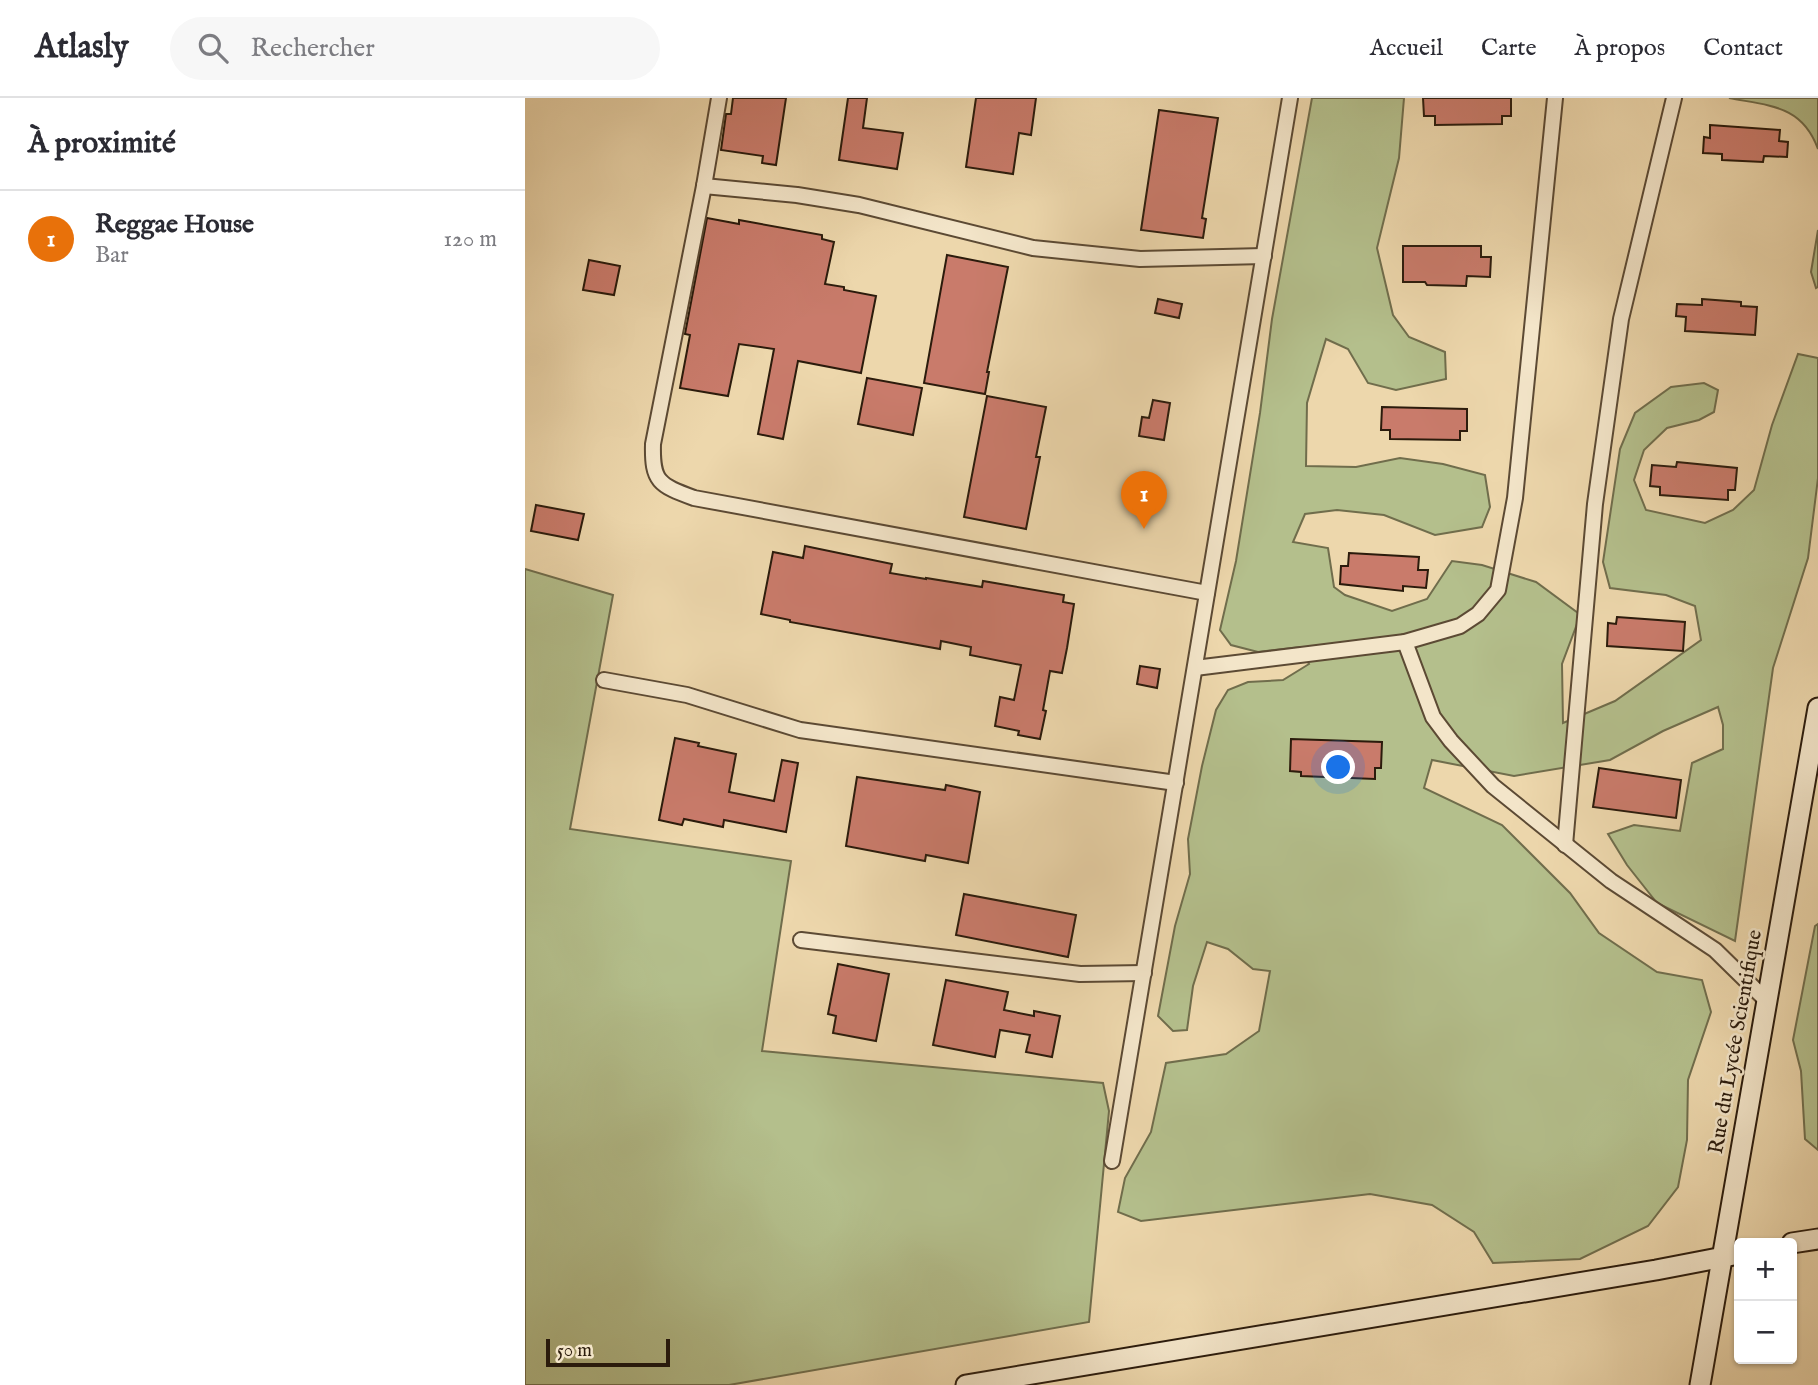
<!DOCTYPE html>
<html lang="fr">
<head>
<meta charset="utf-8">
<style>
  body { margin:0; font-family:"IM FELL English",serif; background:#f7f7f7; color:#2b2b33 }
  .controls { position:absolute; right:21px; bottom:21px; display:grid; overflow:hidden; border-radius:7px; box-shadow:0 2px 5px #0004 }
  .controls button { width:63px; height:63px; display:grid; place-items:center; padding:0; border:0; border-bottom:2px solid #e1e1e2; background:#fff; color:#2b2b33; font:35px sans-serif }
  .scale { position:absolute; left:21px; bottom:18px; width:124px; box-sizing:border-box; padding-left:7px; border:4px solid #2b1b0c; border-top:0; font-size:19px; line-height:24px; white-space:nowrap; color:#2b1b0c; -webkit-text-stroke:5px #f3e5c9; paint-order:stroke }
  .you { position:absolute; left:814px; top:670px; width:24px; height:24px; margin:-18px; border:5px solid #fff; border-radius:50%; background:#1a73e8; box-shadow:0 0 0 10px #1a73e833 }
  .badge { display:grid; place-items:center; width:46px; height:46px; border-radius:50%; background:#8f2418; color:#fff; font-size:23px; font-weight:700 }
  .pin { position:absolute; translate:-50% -58px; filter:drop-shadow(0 2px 4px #0008) }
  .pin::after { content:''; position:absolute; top:37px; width:24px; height:21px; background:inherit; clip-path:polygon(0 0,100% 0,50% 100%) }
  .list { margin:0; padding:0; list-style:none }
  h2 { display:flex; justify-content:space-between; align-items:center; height:91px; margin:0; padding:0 28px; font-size:30px }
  h2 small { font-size:23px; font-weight:400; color:#7c7c81 }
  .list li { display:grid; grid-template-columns:46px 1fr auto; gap:21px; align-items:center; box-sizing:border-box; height:98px; padding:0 28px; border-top:2px solid #e1e1e2 }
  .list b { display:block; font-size:26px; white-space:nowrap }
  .list p { margin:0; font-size:23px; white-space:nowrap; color:#7c7c81 }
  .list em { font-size:23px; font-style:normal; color:#7c7c81 }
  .icon { flex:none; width:38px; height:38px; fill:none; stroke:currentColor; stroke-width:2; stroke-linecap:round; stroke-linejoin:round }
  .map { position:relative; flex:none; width:1293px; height:1287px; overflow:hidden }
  header { display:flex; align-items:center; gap:42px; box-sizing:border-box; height:98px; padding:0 35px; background:#fff; border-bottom:2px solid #e1e1e2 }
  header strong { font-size:33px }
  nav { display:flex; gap:38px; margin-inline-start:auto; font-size:24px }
  .search { width:490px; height:63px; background:#f7f7f7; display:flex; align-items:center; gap:18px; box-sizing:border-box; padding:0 24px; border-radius:38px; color:#7c7c81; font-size:26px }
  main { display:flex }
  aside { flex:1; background:#fff }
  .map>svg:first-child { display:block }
  .green { fill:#b4bf8c; stroke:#706d4c; stroke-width:2 }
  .building { fill:#c97b6b; stroke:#2b1b0c; stroke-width:2 }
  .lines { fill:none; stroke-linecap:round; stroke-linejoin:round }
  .street-casing { stroke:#5c4a34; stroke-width:18 }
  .secondary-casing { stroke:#2b1b0c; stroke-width:23 }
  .street { stroke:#f3e5c9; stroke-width:14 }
  .secondary { stroke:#f3e5c9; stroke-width:19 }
  .labels { text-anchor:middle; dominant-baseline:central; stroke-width:5; stroke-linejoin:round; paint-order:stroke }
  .street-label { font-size:21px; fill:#2b1b0c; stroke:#f3e5c9 }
</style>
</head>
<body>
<header>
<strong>Atlasly</strong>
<div class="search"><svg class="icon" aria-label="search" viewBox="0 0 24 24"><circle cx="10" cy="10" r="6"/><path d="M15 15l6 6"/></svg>Rechercher</div>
<nav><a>Accueil</a><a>Carte</a><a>À propos</a><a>Contact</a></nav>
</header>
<main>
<aside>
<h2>À proximité<small></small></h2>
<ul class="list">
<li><span class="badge" style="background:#e8710a">1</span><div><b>Reggae House</b><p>Bar</p></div><em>120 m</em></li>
</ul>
</aside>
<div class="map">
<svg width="1293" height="1287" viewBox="0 0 1293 1287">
  <rect width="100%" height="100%" fill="#edd7ac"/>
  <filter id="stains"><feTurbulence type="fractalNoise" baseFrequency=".00286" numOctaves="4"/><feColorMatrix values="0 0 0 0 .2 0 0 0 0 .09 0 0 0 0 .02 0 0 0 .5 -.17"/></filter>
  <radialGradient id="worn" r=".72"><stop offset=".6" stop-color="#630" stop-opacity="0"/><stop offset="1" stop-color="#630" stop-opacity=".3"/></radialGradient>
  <!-- green -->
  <g class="green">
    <path d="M787,0H879L874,60L852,150L868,217L884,239L920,254L921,281L871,292L843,285L823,251L801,241L782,305L781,368L831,369L875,360L918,366L960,377L965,409L957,429L910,437L859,417L812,412L780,416L768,444L803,450L809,489L820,497L867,513L902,501L927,463L957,467L1011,484L1053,515L1052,526L1037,566L1038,625L1090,603L1176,542L1170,508L1141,497L1085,490L1078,464L1095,351L1110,315L1146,289L1179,285L1193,292L1189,314L1174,322L1142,330L1119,352L1109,382L1121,412L1180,425L1208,412L1229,392L1247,327L1273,256L1293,260V380L1283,460L1248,570L1210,843L1132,805L1102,767L1083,736L1109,727L1155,733L1167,665L1198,651V627L1193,609L1138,633L1085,662L989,678L907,662L899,690L977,727L1045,795L1074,835L1132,874L1177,882L1186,914L1163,982L1162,1042L1153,1089L1123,1128L1055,1161L968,1165L949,1134L907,1107L845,1096L616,1123L593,1114L600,1080L626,1034L641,965L701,956L734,933L745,873L728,871L703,851L682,844L668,888L662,932L648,933L633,918L650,828L665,776L663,741L677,668L691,612L703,592L723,584L758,582L784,566L775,549L733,554L706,547L695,532L711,463L735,315L747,221Z"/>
    <path d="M1204,0H1293V51C1277,7 1245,8 1204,0Z"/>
    <path d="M1293,132V189L1291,190L1286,174Z"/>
    <path d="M0,471L88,497L45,731L266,763L237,953L578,985L584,1013L564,1224L204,1287H0Z"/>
    <path d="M1293,826V1052L1280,1041L1276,973L1268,942L1290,828Z"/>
  </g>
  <!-- building -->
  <g class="building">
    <path d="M208,0H261L251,67L237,65L238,58L196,52L201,16H206Z"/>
    <path d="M323,0H342L338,30L378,35L372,71L314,62Z"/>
    <path d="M451,0H511L506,37L494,35L488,76L441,69Z"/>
    <path d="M898,0H986V18H977V26L910,27V18H899Z"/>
    <path d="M634,12L693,20L677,120L681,121L678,140L616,132Z"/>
    <path d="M1185,27L1255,32L1254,43L1263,44L1262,59L1239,58L1238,64L1197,62V56L1178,55L1179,39L1185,40Z"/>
    <path d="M182,120L214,126V122L297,137V141L309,144L300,186L319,189V192L351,198L336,275L273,263L258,341L233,336L249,251L214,246L203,298L155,290L165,237L160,236Z"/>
    <path d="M878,148H956V159H966L965,179L942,178L941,188L902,187L900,184H878Z"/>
    <path d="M422,157L483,169L462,274H464L460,296L399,285Z"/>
    <path d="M64,162L95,168L89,197L58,192Z"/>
    <path d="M633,201L657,206L654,220L630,215Z"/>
    <path d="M1177,201L1216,204V208L1232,209L1230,237L1160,233L1161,219L1151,218L1152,206L1177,207Z"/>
    <path d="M342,280L397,290L388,337L333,326Z"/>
    <path d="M462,298L521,309L511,359H515L501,431L439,419Z"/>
    <path d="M628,302L645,305L639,342L614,338L617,319L624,320Z"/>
    <path d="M857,309L942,311V333H935V342L865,341V332H856Z"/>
    <path d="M1152,364L1212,370L1210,392H1203V402L1135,397V389L1125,388L1127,367L1151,369Z"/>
    <path d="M11,407L59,416L53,442L6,433Z"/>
    <path d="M280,448L367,466L365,475L401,481V480L457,489L458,483L539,497L538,504L549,506L542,550L537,575L525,573L518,612L521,613L515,641L493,637L494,633L470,628L475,599L489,602L496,567L445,557L446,549L416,543L415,551L265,524V522L236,516L248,454L278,460Z"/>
    <path d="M824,455L894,459L893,472H903L901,490L878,488V493L815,486L816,468H823Z"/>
    <path d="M1092,519L1160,524L1158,553L1082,548L1083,525L1091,526Z"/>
    <path d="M615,568L635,571L632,590L612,586Z"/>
    <path d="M150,640L174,645L173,648L211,656L204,694L249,703L257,662L273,665L261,734L199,722L198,729L159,721L157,727L134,722Z"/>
    <path d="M766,641L857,644L856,670H850V681L776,678V674L765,673Z"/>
    <path d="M1074,670L1156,682L1151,720L1068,709Z"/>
    <path d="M332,679L420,692L421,687L455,694L443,765L401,757L400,763L321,748Z"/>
    <path d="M439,796L551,817L543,859L431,837Z"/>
    <path d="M313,866L364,876L351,943L308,935L311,918L303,916Z"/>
    <path d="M421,882L483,894L479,912L509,918V913L535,918L527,959L501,954L505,937L475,932L470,959L408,947Z"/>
  </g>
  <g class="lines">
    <defs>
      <g id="street">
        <path d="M194,0L179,88L128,346C127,384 134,387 169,400L682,495"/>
        <path d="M179,88L272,97L334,107L508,150L615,161L739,158"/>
        <path d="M880,544L908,619L926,643L968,688L1086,783L1190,852L1241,902"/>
        <path d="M670,570L880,544L935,528L953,516L973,492L990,400L1030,0"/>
        <path d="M79,582L162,597L275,632L651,685"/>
        <path d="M1040,747L1070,406L1096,221L1149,0"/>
        <path d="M276,842L555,876L619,875"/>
        <path d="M587,1063L765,0"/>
      </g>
      <g id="secondary">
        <path d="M1267,1145L1293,1141"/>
        <path d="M441,1287L1131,1172L1214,1156"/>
        <path d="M1175,1287L1293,610"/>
      </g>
    </defs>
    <!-- street casing -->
    <use href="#street" class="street-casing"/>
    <!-- secondary casing -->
    <use href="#secondary" class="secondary-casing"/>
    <!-- street -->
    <use href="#street" class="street"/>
    <!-- secondary -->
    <use href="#secondary" class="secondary"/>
  </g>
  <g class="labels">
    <!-- street labels -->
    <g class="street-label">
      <text transform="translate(1211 944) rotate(-80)">Rue du Lycée Scientifique</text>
    </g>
  </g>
  <rect width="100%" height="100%" filter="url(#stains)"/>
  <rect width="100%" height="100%" fill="url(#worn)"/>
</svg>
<div class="controls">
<button>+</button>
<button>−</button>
</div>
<div class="scale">50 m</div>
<div class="you"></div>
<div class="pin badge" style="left:619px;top:431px;background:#e8710a">1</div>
</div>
</main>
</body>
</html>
